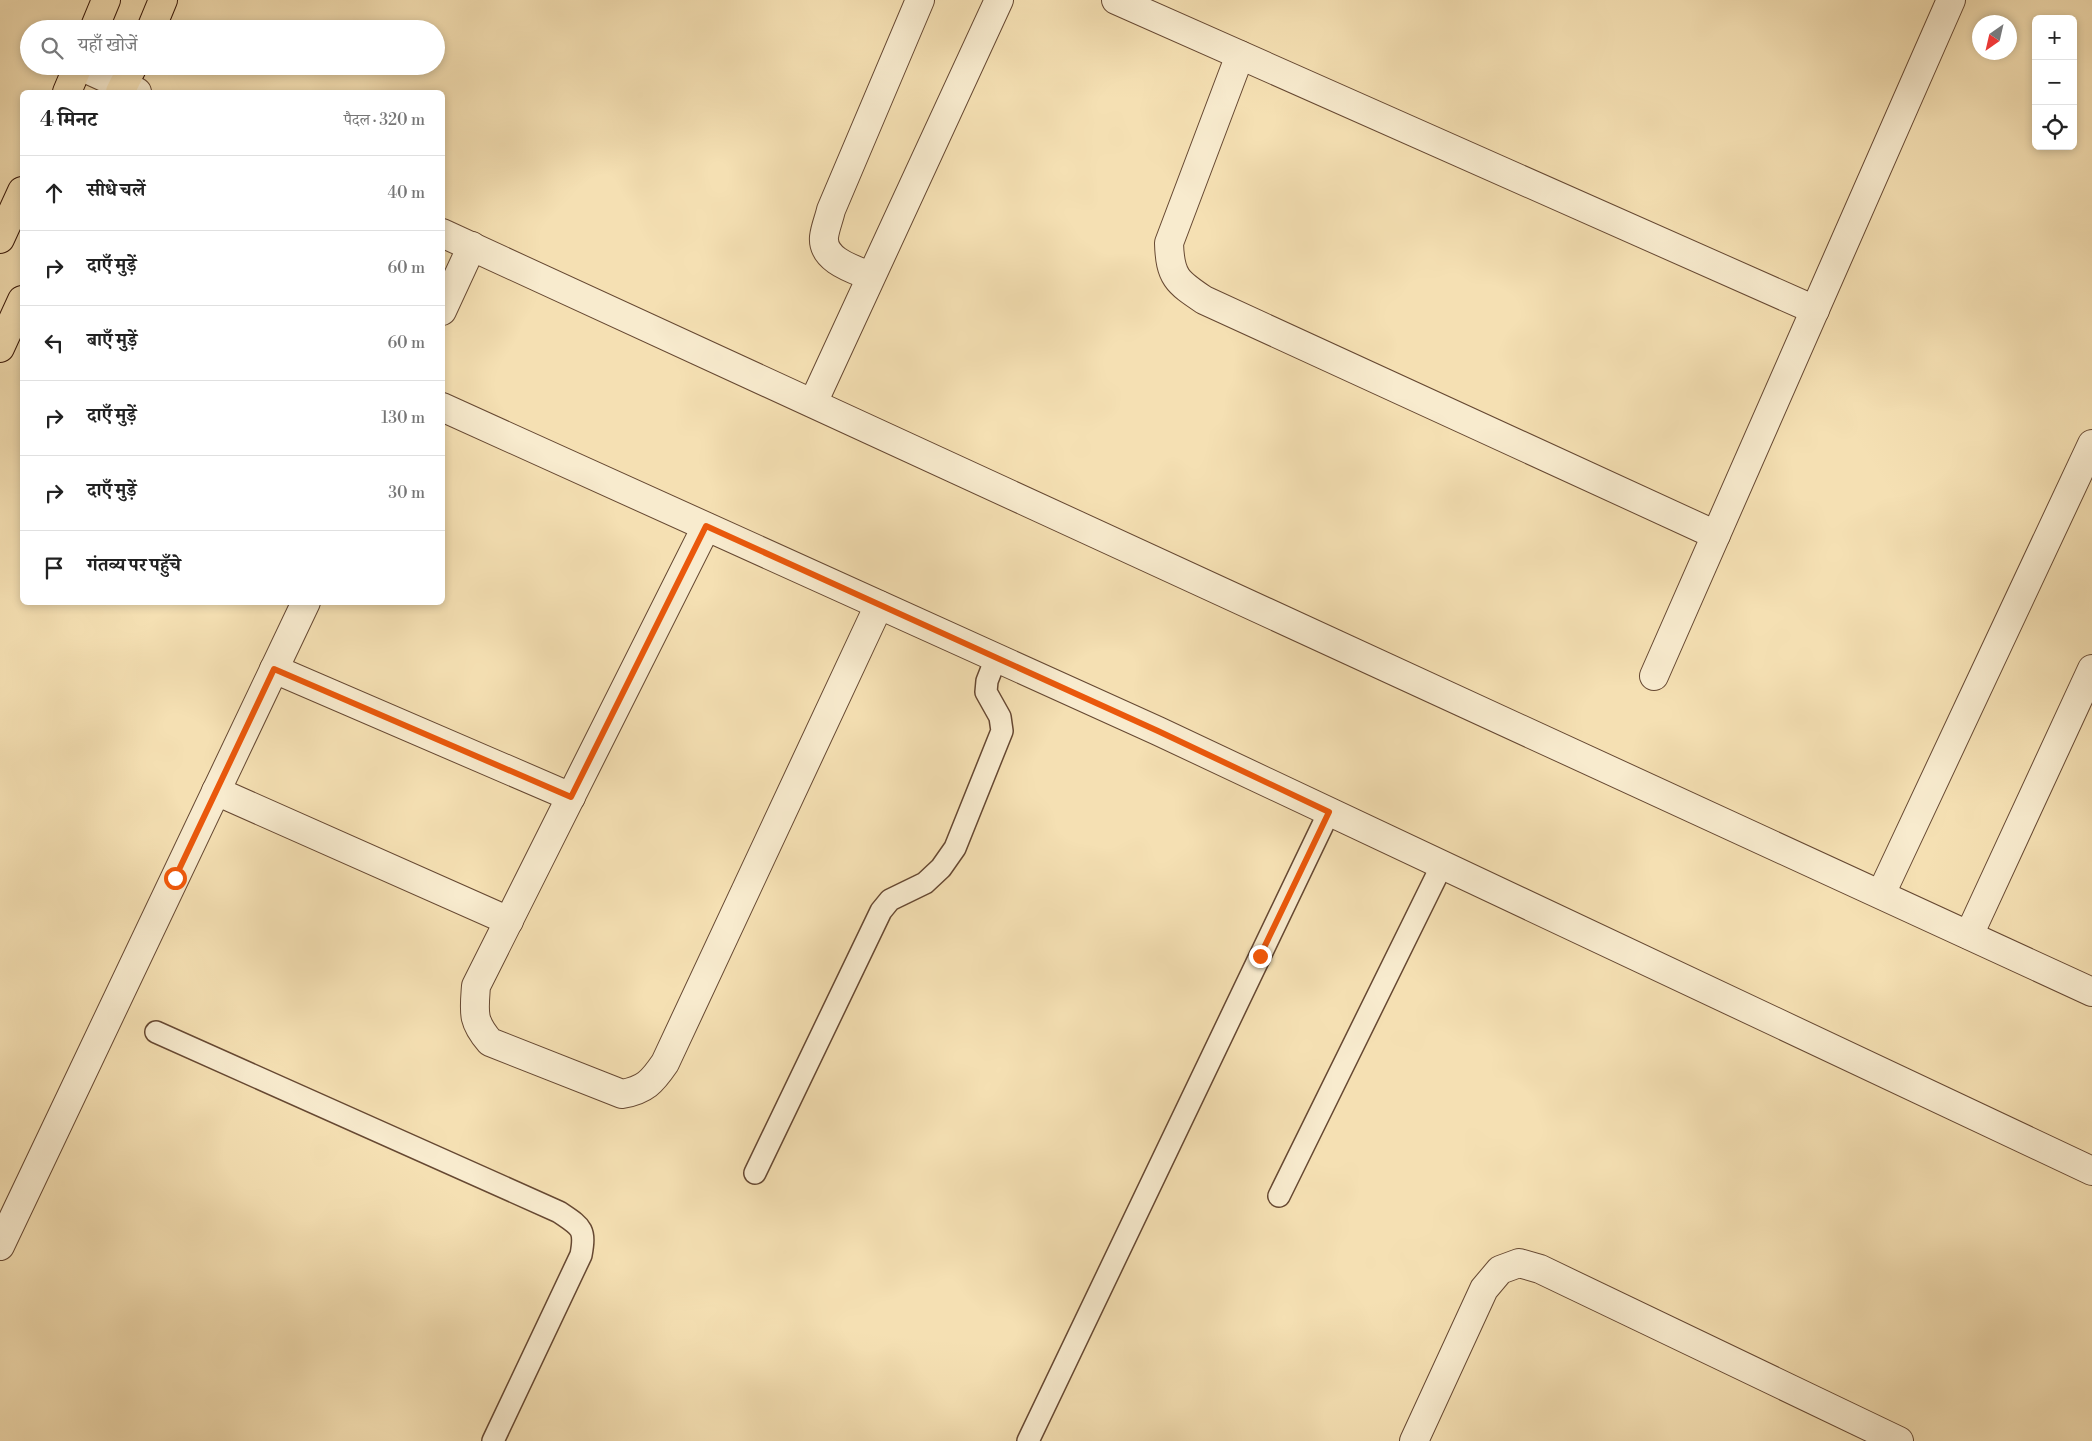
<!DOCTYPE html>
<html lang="hi">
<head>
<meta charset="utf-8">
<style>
  body { margin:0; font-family:"Libre Bodoni","Noto Serif Devanagari",serif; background:#f2f2f2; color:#222 }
  .controls { position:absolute; right:15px; top:15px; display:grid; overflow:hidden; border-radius:8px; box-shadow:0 2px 8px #0003 }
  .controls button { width:45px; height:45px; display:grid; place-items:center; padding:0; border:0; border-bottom:1px solid #e0e0e0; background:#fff; color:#222; font:25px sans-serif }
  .compass { position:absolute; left:1972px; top:15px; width:45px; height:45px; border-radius:50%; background:#fff; box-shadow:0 2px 8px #0003; rotate:214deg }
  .stop { position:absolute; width:15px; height:15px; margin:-11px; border:4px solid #ea580c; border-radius:50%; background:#fff }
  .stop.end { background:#ea580c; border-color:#fff; box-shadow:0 1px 5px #0008 }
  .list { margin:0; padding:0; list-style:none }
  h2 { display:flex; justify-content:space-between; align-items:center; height:65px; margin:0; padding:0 20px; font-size:21px }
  h2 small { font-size:16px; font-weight:400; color:#767676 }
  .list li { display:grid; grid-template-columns:32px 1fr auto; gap:15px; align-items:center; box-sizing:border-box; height:75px; padding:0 20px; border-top:1px solid #e0e0e0 }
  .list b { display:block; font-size:19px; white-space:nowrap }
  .list em { font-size:16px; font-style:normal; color:#767676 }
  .icon { flex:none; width:28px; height:28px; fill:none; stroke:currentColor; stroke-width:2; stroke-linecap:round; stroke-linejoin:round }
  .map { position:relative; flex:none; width:2092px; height:1441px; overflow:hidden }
  .search { position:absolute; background:#fff; box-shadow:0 2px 8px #0003; left:20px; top:20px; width:425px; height:55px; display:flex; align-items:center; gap:12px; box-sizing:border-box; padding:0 18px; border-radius:28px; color:#767676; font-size:19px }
  .panel { position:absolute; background:#fff; box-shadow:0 2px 8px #0003; left:20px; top:90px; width:425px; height:515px; border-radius:8px }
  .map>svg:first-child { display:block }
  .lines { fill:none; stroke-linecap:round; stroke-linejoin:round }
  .lane-casing { stroke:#664832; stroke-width:24 }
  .street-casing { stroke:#664832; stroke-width:30 }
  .primary-casing { stroke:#371607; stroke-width:30 }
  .lane { stroke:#f8ebce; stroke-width:21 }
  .street { stroke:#f8ebce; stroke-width:28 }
  .primary { stroke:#f5e0b3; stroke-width:28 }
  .route { stroke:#ea580c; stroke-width:6 }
</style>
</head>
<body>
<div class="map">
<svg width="2092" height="1441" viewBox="0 0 2092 1441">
  <rect width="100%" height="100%" fill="#f5e0b3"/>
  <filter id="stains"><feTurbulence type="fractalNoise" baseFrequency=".004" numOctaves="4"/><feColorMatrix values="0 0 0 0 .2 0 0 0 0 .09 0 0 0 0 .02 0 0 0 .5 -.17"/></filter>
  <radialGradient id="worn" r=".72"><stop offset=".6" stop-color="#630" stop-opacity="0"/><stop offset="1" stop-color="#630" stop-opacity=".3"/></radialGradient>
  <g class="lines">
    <defs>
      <g id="lane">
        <path d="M156,1032L559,1212C581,1227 586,1228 581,1255L493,1441"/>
        <path d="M755,1173L881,911L890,900L925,883L941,868L955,848L1002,731L1000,717L986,692L987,681L996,658"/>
        <path d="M1279,1196L1442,865"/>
        <path d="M1028,1441L1329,812"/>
      </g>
      <g id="street">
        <path d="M1116,0L1815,310"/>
        <path d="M1240,55L1169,243C1170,277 1177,282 1204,300L1716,535"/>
        <path d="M80,66L137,92"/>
        <path d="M442,233L2092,992"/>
        <path d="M870,276C853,269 822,260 824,237C825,228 829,219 831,210L920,0"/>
        <path d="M442,311L472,246"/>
        <path d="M813,403L999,0"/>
        <path d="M442,407L1158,731L2092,1171"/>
        <path d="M706,527L476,986C474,1013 472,1021 490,1042L622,1094C645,1090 652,1082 665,1063L879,605"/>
        <path d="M274,669L571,797"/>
        <path d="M1654,676L1951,0"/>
        <path d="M216,791L509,921"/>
        <path d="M1881,894L2092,444"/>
        <path d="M1969,935L2092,669"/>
        <path d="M0,1246L306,602"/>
        <path d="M1414,1441L1484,1289L1500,1270L1519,1263L1540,1269L1899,1441"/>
      </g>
      <g id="primary">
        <path d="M94,29L106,0"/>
        <path d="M151,29L163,0"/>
        <path d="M67,92L78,66"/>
        <path d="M120,92L133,66"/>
        <path d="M0,239L22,191"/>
        <path d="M0,348L22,300"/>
      </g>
    </defs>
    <!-- lane casing -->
    <use href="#lane" class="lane-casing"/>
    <!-- street casing -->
    <use href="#street" class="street-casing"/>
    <!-- primary casing -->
    <use href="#primary" class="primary-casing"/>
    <!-- lane -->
    <use href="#lane" class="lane"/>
    <!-- street -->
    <use href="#street" class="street"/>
    <!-- primary -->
    <use href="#primary" class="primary"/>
  </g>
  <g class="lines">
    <!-- route -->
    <path class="route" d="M175,878L274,669L571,797L706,526L1158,731L1329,812L1260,956"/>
  </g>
  <rect width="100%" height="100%" filter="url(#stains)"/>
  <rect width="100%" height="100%" fill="url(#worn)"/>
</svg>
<div class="controls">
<button>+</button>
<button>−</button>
<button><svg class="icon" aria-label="locate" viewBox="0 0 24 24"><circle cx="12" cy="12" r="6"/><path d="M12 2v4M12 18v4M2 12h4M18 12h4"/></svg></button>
</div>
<svg class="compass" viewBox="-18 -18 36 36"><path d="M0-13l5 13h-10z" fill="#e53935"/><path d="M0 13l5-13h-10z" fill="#767676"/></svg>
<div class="stop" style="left:175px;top:878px"></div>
<div class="stop end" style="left:1260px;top:956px"></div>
<div class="search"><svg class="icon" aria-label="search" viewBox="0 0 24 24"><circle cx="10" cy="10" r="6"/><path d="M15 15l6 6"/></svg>यहाँ खोजें</div>
<section class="panel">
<h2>4 मिनट<small>पैदल · 320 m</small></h2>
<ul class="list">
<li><svg class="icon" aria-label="ahead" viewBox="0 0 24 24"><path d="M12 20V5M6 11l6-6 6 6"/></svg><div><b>सीधे चलें</b></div><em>40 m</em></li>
<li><svg class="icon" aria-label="right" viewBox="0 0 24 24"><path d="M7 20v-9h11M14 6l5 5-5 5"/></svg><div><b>दाएँ मुड़ें</b></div><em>60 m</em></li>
<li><svg class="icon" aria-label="left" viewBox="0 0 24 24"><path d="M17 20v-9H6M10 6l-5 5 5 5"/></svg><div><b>बाएँ मुड़ें</b></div><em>60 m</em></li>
<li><svg class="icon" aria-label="right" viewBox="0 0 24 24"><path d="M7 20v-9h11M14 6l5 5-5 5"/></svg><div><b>दाएँ मुड़ें</b></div><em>130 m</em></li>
<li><svg class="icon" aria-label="right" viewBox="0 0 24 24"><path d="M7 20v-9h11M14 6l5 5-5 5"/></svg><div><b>दाएँ मुड़ें</b></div><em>30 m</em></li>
<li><svg class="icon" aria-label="arrive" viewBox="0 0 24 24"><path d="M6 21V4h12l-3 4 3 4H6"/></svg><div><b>गंतव्य पर पहुँचे</b></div></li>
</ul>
</section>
</div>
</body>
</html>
